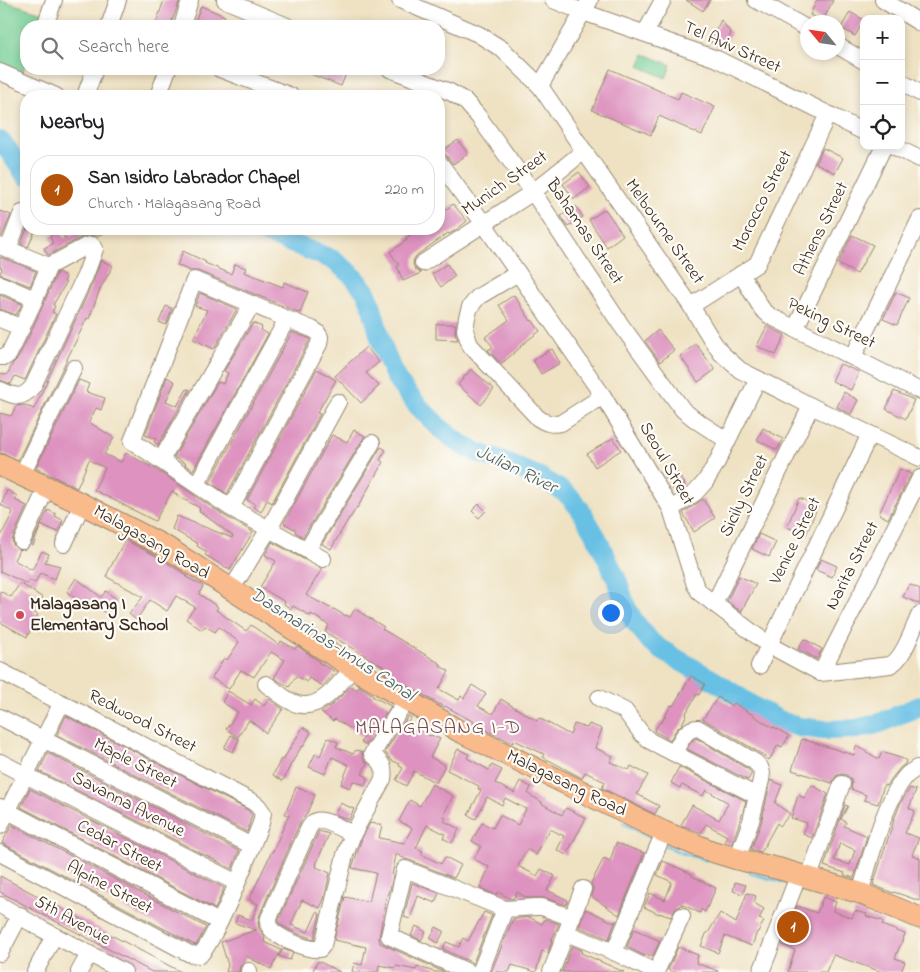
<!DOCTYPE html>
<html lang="en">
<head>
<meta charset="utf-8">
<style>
  body { margin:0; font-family:"Indie Flower",sans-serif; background:#f6f6f6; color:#202124 }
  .controls { position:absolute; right:15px; top:15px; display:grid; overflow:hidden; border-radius:10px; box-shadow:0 2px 8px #0003 }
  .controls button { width:45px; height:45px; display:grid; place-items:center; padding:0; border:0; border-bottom:1px solid #e0e0e0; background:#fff; color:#202124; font:25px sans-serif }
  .compass { position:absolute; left:800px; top:15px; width:45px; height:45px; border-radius:50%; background:#fff; box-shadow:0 2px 8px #0003; rotate:299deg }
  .you { position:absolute; left:610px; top:612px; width:18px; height:18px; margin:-12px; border:4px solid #fff; border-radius:50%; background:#1a73e8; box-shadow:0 0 0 8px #1a73e833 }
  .badge { display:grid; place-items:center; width:32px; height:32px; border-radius:50%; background:#b45309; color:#fff; font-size:16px; font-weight:700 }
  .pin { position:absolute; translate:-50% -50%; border:2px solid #fff; box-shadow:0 1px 5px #0006 }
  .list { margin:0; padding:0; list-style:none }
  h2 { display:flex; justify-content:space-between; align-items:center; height:65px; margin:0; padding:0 20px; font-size:21px }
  h2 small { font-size:16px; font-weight:400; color:#757577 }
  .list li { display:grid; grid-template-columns:32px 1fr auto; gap:15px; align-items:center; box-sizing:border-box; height:70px; margin:0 10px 10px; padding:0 10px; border:1px solid #e0e0e0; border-radius:20px }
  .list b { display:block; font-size:19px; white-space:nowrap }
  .list p { margin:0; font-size:16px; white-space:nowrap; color:#757577 }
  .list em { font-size:16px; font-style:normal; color:#757577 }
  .icon { flex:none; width:28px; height:28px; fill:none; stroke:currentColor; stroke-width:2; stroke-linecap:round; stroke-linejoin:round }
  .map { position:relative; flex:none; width:920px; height:972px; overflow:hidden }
  .search { position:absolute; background:#fff; box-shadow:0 2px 8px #0003; left:20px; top:20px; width:425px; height:55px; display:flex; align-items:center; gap:12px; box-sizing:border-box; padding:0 18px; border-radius:20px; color:#757577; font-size:19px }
  .panel { position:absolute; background:#fff; box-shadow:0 2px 8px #0003; left:20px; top:90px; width:425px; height:145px; border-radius:20px }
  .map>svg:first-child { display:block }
  .green { fill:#74ce95; stroke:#587c5a }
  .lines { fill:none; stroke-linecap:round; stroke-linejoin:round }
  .stream { stroke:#67c0e4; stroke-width:3 }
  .river { stroke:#67c0e4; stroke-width:20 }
  .building { fill:#dd92bf; fill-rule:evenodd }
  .minor-casing { stroke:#958670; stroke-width:18 }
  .major-casing { stroke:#958670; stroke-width:23 }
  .minor { stroke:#fff; stroke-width:16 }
  .major { stroke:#fabb8c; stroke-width:21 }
  .poi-dot { fill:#d1495b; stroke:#fdfcf7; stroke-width:2 }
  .labels { text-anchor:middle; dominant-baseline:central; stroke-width:4.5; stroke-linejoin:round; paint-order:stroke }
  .street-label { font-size:18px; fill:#3b2a1e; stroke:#fdfcf7 }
  .poi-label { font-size:18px; font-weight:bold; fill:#3b2a1e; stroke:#fdfcf7; text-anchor:start }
  .water-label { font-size:19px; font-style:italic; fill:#4a5e63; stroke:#fdfcf7 }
  .quarter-label { font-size:20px; letter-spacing:1px; fill:#744e56; stroke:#fdfcf7 }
</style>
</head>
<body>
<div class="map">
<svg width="920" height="972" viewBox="0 0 920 972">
  <rect width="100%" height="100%" fill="#fdfcf7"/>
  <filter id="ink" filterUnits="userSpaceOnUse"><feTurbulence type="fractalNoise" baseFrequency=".02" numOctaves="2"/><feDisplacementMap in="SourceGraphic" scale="10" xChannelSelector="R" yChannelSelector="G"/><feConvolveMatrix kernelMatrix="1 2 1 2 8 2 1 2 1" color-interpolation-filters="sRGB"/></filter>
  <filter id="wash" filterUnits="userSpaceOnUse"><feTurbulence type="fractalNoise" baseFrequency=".0096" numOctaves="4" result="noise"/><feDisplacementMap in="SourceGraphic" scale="20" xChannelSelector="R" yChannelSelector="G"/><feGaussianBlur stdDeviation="1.12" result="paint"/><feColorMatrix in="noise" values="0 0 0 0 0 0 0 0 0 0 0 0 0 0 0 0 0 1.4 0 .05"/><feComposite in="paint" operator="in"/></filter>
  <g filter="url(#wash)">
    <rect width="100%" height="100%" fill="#efe2c3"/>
    <!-- green -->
    <g class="green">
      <path d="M0,0L43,13L39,26H26V62L22,74L0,65Z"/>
      <path d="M644,54L671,65L666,78L639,66Z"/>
    </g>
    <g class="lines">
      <!-- stream -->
      <g class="stream">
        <path d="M623,823L655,840"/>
        <path d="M665,845L679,852L706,860"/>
        <path d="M750,873L790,884"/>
        <path d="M800,887L863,905"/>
      </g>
      <!-- river -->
      <g class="river">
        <path d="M0,141L8,150L26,176"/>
        <path d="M255,229L319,254L333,260L350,273L366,292L370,301L383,348L393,372L398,382L419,407L440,428L462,445L476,452L493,458L540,477L564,492L571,498L580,509L597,538L618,582L626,607L634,621L651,642L660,649L718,683L756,708L783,722L799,727L824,730L857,729L880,723L898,715L920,706"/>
      </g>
    </g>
    <g id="blocks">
      <!-- building -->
      <g class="building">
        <path d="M164,0H180L170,26H155Z"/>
        <path d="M686,0H710L703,11Z"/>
        <path d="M817,0H833L823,21L810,15Z"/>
        <path d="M201,6L225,16L221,26H193Z"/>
        <path d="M850,12L864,20L855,36L841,28Z"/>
        <path d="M721,20L731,33L723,49L710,42Z"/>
        <path d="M298,69H348L341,86Z"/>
        <path d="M610,69L678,99L681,92L715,107L702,135L659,116L651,135L592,110Z"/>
        <path d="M458,140L468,154L453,164L447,156L441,151Z"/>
        <path d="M823,148L843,158L835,173L816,163Z"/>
        <path d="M579,172L590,187L574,199L563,184Z"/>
        <path d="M453,204L467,221L456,230L449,234L448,233L417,255L414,259L413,264L415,269L421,273L403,281L397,266L399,265L390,252L407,240L406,238L419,229H439V215Z"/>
        <path d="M576,206L583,217L568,227L561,216Z"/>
        <path d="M605,209L623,235L607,247L589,220Z"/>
        <path d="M0,211L11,215L2,236H0Z"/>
        <path d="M27,229H32L35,231L28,247L21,244Z"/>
        <path d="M86,229H113L97,236L90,235L82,237L48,255L47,254L44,248L53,244L50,236L61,231L64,238Z"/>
        <path d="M852,235L873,245L857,274L838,264Z"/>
        <path d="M183,251L206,262L205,263L231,274L235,264L246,268L244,272L283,287L284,282L308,292L300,313L198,271H190L177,265Z"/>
        <path d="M0,257L36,271L30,286L0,274L2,268L0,267Z"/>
        <path d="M101,260L113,266L100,289L89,319L87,318L18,460L5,454L0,453V413L11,416L16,406L24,405L34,409L94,280Z"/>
        <path d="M447,264L455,276L441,287L432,274Z"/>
        <path d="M59,272L66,277L64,282L66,283L53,305L55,306L52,312L56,314L25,380L15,376L11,384L0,380V373L7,375L13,363L18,358L31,332L57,273Z"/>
        <path d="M896,292L909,298L897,325L883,319Z"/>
        <path d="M200,293L237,309L214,349L193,339L207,310L195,306Z"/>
        <path d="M0,295L22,304L16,315L0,309Z"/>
        <path d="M514,295L531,321L532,320L540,331L520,346L521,347L501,364L488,350L493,347L485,337L509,320L499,305Z"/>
        <path d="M166,306L172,309L166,325L159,322Z"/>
        <path d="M253,323L262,327L261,330L268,334L193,470L185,465L186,464L174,457L218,382L223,384L228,373L224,371Z"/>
        <path d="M436,324H456L455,333L458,340L436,339Z"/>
        <path d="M767,326L785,335L776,355L757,346Z"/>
        <path d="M658,330L674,350L660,362L645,341Z"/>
        <path d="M292,332L308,338L310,339L309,341L227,494L210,482Z"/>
        <path d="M696,344L715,370L698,382L680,356Z"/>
        <path d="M366,347L379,362L366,373L379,386L361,403L335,376Z"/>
        <path d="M552,349L560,363L541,374L533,360Z"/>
        <path d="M840,364L859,372L851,390L832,381Z"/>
        <path d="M317,369L336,380L317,413L320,414L272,503L267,500L261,512L253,507L255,504L247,500Z"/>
        <path d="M471,369L494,389L481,405L458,385Z"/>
        <path d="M167,377L175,382L166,401L177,406L187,389L190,390L158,445L154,442L156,439L145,435Z"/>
        <path d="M79,380L89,384L86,392L105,398L101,410L96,408L89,422L114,438L104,454L121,462L126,453L157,470L225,516L253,532L230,570L205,555L207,552L197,546L198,544L172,529L177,516L232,538L233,536L199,511L200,508L185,500H184L172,491L155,521L94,490L105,468L89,460L77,488L36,468Z"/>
        <path d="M894,391L914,400L906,419L886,409Z"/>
        <path d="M844,392L858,400L851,414L837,407Z"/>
        <path d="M763,428L783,439L777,450L757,440Z"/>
        <path d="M354,430L365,436L303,537L295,532L296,530L284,523L332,435L347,442Z"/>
        <path d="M613,438L621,450L595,467L587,454Z"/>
        <path d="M381,447L386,450L380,460L383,462L358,507H357L350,518H349L331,549L322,544Z"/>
        <path d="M673,467L685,484L674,491L663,473Z"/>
        <path d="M900,469L911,474L888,519L879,514Z"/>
        <path d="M7,490L17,496L15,500L27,506L13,537L12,542L14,546L19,550L14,560L32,570L42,551L49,554L45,562L60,566L55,579L40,573L35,583L29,580L27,584L0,571V538L13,512L1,505Z"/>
        <path d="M799,498L818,505L806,535L787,527Z"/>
        <path d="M703,499L715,518L694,532L683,513Z"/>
        <path d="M479,504L486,511L479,518L472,511Z"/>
        <path d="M48,510L56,514L55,516L63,520L58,532L49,528V529L41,525L33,546L31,545Z"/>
        <path d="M759,534L776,542L769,557L752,549Z"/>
        <path d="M125,540L160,558L187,576L186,577L203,586L199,594L218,607L216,610L246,631L251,625L279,645L281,641L295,649L297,646L319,661L318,662L334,671L333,674H334L323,686L309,678L307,682L296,676L289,687L274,678L285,660L271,652L254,677L241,670L229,689L212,678L224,658L227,660L239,642L219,627L215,632L205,626L202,630L186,619L195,607L176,596L167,611L150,600L136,620L129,614L143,597L107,577V574Z"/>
        <path d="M272,542L322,569L306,595L330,608V607L346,616V615L350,617L355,609L384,627L382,629L397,638L441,664L440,666L449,671L439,689L459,700L461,696L464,698L472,685L486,694L478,706L493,714L501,699L537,721L539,718L570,735L574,724L587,728L589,724L602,729L595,748L613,756L610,762L629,770L631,766L648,775L637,794L659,806L655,814L602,788L605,782L585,772L582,778L543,757L544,754L514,740L513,743L473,724L474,722L445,706L444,707L382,671L384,667L325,632L329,625L311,614L310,616L293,606L291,609L284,604L285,602L260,587L276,561L265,555Z"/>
        <path d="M821,559L837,566L832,577L816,570Z"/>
        <path d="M739,576L756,584L741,612L727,601Z"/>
        <path d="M76,578L101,597L106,591L117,600L107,614L85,598L81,603L67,592Z"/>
        <path d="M20,583L43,598L33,612L38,615L27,637L0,622V591L11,597Z"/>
        <path d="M909,584L920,589V604L903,597Z"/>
        <path d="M804,639L822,649L817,659L798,649Z"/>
        <path d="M691,676L705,684L699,695L697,694L686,713L687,714L682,724L676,730L670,740L654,731L660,722L661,723L671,705L673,706Z"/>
        <path d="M351,686L357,690L359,686L373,695L372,696L391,706L366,745L361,742L364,737L335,719L333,721L321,712L333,704Z"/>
        <path d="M228,691L251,705L255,699L264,706L269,699L283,709L266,733L249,720L238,737L226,729L238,712L222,702Z"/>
        <path d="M718,697L732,706L734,703L773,728L774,727L789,736L782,747L778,745L769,760L760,753L703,719Z"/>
        <path d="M66,716L248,810L252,815L247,832L57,735Z"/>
        <path d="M408,716L411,718L407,724L430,736L431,735L440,739L430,757L445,765L436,783L414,771L406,786L396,780L403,768L399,766L400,764L391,760L385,752Z"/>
        <path d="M303,727L311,732L303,747L302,746L291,764L283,781L273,775L281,759L283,760Z"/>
        <path d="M231,735L239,739L233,752L224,748Z"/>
        <path d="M328,738L338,742L336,747L353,754L356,750L362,752L363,758L367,763L362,774L368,777L365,785L353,781L350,788L341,784L349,765L332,757L325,774L309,767L315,754L320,756Z"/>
        <path d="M696,738L749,770L752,773L748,780L687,749L691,742Z"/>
        <path d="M802,739L854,755L856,746L879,759L882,752L906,760L905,764L900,768L892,778L887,786L884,785L878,804L864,800L866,795L851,789L852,782L849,777L846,775L841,774L836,776L832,783L792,770Z"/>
        <path d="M458,749L469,754L467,758L489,770L492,765L502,770L495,783L514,793L520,781L531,787L528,794L542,802L541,803L562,815L566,808L586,818L566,855L557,850L564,836L550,829L536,855L527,849L518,866L537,876L541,869L555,876L547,890L568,900L566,905L545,898H527L517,892L514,898L511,899L498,892L496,895L480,888L489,867L474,859L481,846L472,841L482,823L493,828L500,815L518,825L526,809L505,798L502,805L487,797L476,819L468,815L481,790L478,789L479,786L447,770Z"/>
        <path d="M48,753L239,851L232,869L39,771Z"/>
        <path d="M679,767L746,801L741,818L732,844L724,842L727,836L706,824L701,833L681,825L692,805L719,820L728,804L727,803V802L706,790L703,796L682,785L680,788L671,783Z"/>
        <path d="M771,780L782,785L775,803L790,814L780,826L777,823L761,852L751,849L761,823Z"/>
        <path d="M432,784L453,796L443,816L446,818L444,821L459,829L452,843L443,838L445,834L427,825L416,848L423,851L421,854L441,864L445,857L461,865L454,878L409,860L405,859L396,854L392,876H393L390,890H389L386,898L379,938L380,943L444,972H434L417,966L416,970L396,966L395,968L379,965L378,972H352L354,963L362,965L366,947L334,940L345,897L369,902L376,873L352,868L362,838L370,823L382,825L379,838L404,843L412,828L399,821L410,800L420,806Z"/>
        <path d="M812,785L828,794L812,838L803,834L807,823L791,818L798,795L804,798Z"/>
        <path d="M296,787L315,795L306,815L301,820L260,914L258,922L259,929L265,937L264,942L281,950L271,969L246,956L243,964L240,966L239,972H226L228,965L221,942L256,930L235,923L238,915L252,920L258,904L249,900L272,851H273L289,815L285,814Z"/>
        <path d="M910,788L916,790L909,808L915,811L905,833L919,838L912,855L920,858V901L894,892L893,893L873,885L895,817L901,802Z"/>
        <path d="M30,789L224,888L215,909L21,807Z"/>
        <path d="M340,803L354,809L349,820L335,814Z"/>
        <path d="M845,805L848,806L841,819L846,822L844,826L867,836L854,878L844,875L845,873L824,866ZM840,843L855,850L850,865L834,860Z"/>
        <path d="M12,825L206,927L199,940L196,945L193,944L2,843Z"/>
        <path d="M319,831L329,834L316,864H317L316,867L330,873L324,899L320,908L302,900L291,925L308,932L317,912L320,914L314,939L296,933L283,926L278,922Z"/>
        <path d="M616,843L644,853L619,915L591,896L593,888L591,883L604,858L610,861Z"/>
        <path d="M663,861L692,874V876L716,888L705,912L701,909L700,913L681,904V906L676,908L671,917L659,913V914L644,907L650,893L665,900L672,882L657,875Z"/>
        <path d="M0,876L181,972H152L0,892Z"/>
        <path d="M735,882L746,885L743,894L733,891Z"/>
        <path d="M412,883L439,893L435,903L418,896L410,919L404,917Z"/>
        <path d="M747,893L756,896L754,903L764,909L759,919L764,921L758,932H757L752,946L725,936L718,953L701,946L707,932L708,933L720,913L736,923Z"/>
        <path d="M823,897L836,902L833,911L852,918L855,911L867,914L866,916L883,921L882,925L905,934L895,958L905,962L901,972H882L833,955L826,972H788L795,950L782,945L797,906L817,913Z"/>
        <path d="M586,909L615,923L616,920L609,939L579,927Z"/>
        <path d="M484,912L492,915L473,963L443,949L446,942L459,947L463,938L468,941Z"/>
        <path d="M529,917L542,924L545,919L559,924L551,941H552L548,953L542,951L536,972L512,965L509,972H491L513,919Z"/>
        <path d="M416,926L426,932L421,940L411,935Z"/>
        <path d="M436,927L444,931L438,943L430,938Z"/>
        <path d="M634,929L660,941L652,957L646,954L645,956L627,947Z"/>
        <path d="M572,946L582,950L581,953L624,972H562Z"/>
        <path d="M678,947L698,955L696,963L718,971V972H672L668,970Z"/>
        <path d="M283,949L293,953L290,960L279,956Z"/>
        <path d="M318,961L340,972H312Z"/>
      </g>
    </g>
  </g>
  <g filter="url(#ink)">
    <use href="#blocks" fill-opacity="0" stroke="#958670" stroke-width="1"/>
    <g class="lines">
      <defs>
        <g id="minor">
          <path d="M225,0L287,26"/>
          <path d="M400,0L478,34L502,49L540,86L584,151L691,306L712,340L721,353L740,370L811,406L920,458"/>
          <path d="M553,0L583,12L717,59L864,132"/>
          <path d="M756,0L808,29"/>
          <path d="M883,0L920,23"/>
          <path d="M45,26L54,0"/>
          <path d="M109,26L118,0"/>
          <path d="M182,26L190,0"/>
          <path d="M645,33L663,0"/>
          <path d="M838,46L864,61"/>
          <path d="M220,69L291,96"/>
          <path d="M390,69L450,92L465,101L478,116L533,192L621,325L683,410L697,421L728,441"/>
          <path d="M0,72L56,96"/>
          <path d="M901,82L920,93"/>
          <path d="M540,86L590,0"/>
          <path d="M85,96L95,69"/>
          <path d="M158,96L168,69"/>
          <path d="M893,146L920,159"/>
          <path d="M439,162L484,224L603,396L671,509L695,585L700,593L769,645L821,673L890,665C904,659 913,628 920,614"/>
          <path d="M0,246L49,266L86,246L92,245L95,249L85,276L33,386C21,401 15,396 0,390"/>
          <path d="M8,249L22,213"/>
          <path d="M423,263L533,192L584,151"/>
          <path d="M518,273L478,297L470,307L467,317L465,330L470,345L538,418C546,423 551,425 561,423L603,396"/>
          <path d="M741,274L762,309L770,316L920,391"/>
          <path d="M0,284L35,299"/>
          <path d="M691,306L757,264L828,114"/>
          <path d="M0,319L22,328"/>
          <path d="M795,329L884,146"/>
          <path d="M0,357H5L9,354L35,299L49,266"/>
          <path d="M853,357L920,219"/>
          <path d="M161,460L252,304"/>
          <path d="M22,475L46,424L74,368"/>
          <path d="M197,484L287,319"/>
          <path d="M231,508L319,344L320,337L317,332L312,329L287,319L194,280L132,441L231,508L323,559"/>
          <path d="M671,509L695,493L705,482L716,464L758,379"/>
          <path d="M22,541L47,487"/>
          <path d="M64,544L82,504"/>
          <path d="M307,550L372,443"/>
          <path d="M231,590L269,529L338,402"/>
          <path d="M714,604L811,406"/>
          <path d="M759,666L870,434"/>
          <path d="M0,671L253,802L258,806L263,813L261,823C246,860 233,898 214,933C210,941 206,949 200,955L190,954L0,853"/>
          <path d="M821,673L920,478"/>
          <path d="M266,684C275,690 283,698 292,702C318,715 338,685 353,668"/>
          <path d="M599,698L625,711L642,734L650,741L757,796"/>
          <path d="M0,717L252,846"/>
          <path d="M674,753C680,742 685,728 698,728L755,762L760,767L762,773L761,780L751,821L737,859"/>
          <path d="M0,762L237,883"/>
          <path d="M0,807L219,922"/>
          <path d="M0,826L61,704"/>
          <path d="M353,834C344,830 324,818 316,821C311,823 310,826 308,830L269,918C268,922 267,923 269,926C274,937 309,951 320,949L323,945L345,855L353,834L383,779C385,765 382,763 372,754L406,700"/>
          <path d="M809,877L842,784"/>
          <path d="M860,893C870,861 885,797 908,774C911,772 914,770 917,768"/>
          <path d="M0,905L40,928L124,972"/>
          <path d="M566,933L614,952L655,972"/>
          <path d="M614,952L664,832"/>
          <path d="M0,953L20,915"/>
          <path d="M35,972L54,936"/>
          <path d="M79,972L89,954"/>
          <path d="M249,972V971"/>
          <path d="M468,972L389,936L405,869L505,909L536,907H542L572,918"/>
          <path d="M479,972L481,970L505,909"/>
          <path d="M551,972L583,889"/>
          <path d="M656,972L682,916"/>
          <path d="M761,972L799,874"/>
        </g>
        <path id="major" d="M0,465L82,504L166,547L353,668L459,731L664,832L711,851L737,859L780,869L860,893L920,918"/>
      </defs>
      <!-- minor casing -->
      <use href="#minor" class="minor-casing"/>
      <!-- major casing -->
      <use href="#major" class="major-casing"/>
      <!-- minor -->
      <use href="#minor" class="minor"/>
      <!-- major -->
      <use href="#major" class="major"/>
    </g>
  </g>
  <!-- markers -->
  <circle class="poi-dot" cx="20" cy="615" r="5"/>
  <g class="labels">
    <!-- street labels -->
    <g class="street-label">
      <text transform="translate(732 48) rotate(24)">Tel Aviv Street</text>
      <text transform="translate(505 184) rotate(-35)">Munich Street</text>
      <text transform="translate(763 201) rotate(-63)">Morocco Street</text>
      <text transform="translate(822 229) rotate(-64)">Athens Street</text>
      <text transform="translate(584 232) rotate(56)">Bahamas Street</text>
      <text transform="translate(664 232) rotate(55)">Melbourne Street</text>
      <text transform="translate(831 324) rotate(26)">Peking Street</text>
      <text transform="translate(666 464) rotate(60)">Seoul Street</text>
      <text transform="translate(745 496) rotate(-64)">Sicily Street</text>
      <text transform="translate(796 541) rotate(-64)">Venice Street</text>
      <text transform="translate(151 543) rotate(30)">Malagasang Road</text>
      <text transform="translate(853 566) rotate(-63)">Narita Street</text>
      <text transform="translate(142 722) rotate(27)">Redwood Street</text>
      <text transform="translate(135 764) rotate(27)">Maple Street</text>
      <text transform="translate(566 784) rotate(26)">Malagasang Road</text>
      <text transform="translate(128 805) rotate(27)">Savanna Avenue</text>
      <text transform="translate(119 847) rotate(28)">Cedar Street</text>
      <text transform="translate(109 888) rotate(28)">Alpine Street</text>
      <text transform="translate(72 921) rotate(29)">5th Avenue</text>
    </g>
    <!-- poi labels -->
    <g class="poi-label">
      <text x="30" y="605">Malagasang I<tspan x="30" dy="21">Elementary School</tspan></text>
    </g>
    <!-- water labels -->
    <g class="water-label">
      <text transform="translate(516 470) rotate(26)">Julian River</text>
      <text transform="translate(332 645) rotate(33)">Dasmarinas-Imus Canal</text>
    </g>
    <!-- quarter labels -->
    <g class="quarter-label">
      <text x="438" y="728">MALAGASANG I-D</text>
    </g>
  </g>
</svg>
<div class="controls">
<button>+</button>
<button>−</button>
<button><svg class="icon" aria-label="locate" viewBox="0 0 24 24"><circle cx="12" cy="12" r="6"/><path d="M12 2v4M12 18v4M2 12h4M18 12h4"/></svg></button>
</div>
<svg class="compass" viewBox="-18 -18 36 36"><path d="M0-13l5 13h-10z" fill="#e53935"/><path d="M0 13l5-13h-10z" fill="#757577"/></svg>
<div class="you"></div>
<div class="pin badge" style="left:793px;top:927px">1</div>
<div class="search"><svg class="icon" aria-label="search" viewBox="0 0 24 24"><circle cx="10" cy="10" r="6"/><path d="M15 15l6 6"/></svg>Search here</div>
<section class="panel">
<h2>Nearby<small></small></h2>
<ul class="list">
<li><span class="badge">1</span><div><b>San Isidro Labrador Chapel</b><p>Church · Malagasang Road</p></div><em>220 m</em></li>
</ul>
</section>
</div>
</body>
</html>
